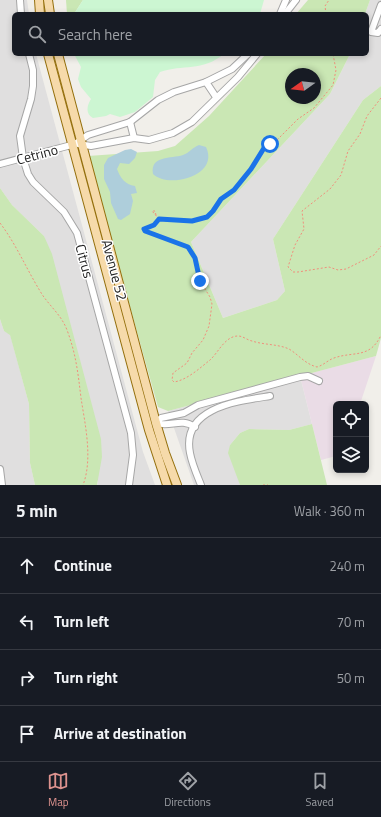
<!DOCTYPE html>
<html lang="en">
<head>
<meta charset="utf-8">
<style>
  body { margin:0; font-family:"Titillium Web",sans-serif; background:#20242c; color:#f1f3f6 }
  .controls { position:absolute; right:12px; bottom:12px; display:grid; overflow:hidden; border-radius:6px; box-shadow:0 2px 6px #0003 }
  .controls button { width:36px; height:36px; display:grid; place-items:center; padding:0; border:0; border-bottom:1px solid #363941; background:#171b24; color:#f1f3f6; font:20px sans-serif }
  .compass { position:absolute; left:285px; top:68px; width:36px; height:36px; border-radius:50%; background:#171b24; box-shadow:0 2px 6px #0003; rotate:255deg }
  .stop { position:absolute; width:12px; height:12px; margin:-9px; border:3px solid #1a73e8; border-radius:50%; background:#fff }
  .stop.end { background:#1a73e8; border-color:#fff; box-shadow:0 1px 4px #0008 }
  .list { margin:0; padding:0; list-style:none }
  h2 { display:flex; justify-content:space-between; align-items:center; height:52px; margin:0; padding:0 16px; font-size:17px }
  h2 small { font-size:13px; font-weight:400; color:#9ea1a6 }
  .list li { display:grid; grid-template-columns:26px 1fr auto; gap:12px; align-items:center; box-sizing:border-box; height:56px; padding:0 16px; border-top:1px solid #363941 }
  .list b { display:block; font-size:15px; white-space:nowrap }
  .list em { font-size:13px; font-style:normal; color:#9ea1a6 }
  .icon { flex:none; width:22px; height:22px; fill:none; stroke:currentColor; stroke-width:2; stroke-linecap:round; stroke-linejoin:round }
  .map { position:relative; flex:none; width:381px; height:485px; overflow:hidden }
  .search { position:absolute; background:#171b24; box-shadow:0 2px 6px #0003; left:12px; right:12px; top:12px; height:44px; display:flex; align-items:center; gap:10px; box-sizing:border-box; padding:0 14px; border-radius:6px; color:#9ea1a6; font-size:15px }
  .sheet { height:276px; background:#171b24 }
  nav { display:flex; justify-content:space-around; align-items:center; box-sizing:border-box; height:56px; border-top:1px solid #363941; background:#171b24; font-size:11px; color:#9ea1a6 }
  nav a { display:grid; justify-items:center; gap:2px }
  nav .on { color:#dd928e }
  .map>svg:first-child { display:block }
  .residential { fill:#e0dfdf }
  .industrial { fill:#eadce6 }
  .grass { fill:#cae7b4; fill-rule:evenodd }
  .park { fill:#ccf6d2 }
  .water { fill:#aecedb }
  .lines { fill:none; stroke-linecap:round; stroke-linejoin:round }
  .minor-casing { stroke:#a6a6a6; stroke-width:8 }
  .major-casing { stroke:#946f0c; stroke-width:10 }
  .path { stroke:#f08f7c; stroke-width:1; stroke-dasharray:2 2; stroke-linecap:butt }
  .minor { stroke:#fff; stroke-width:6 }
  .major { stroke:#f6daaa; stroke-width:8 }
  .route { stroke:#1a73e8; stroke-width:5 }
  .labels { text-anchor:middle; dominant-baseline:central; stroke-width:3; stroke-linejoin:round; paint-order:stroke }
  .street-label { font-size:14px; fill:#222; stroke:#fff }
</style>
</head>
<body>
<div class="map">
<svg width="381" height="485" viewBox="0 0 381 485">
  <rect width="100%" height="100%" fill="#f1efea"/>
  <!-- residential -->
  <g class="residential">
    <path d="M0,0H27L29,14H14V54H36L143,452L155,485H97L98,482L44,236L12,205L0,188Z"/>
    <path d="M370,0H381V86L363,100L273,239L285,291L277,300L223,318L191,242L330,94L350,54H367V14H365Z"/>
    <path d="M0,319L4,331L10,334L29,404L30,463L35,485H0Z"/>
    <path d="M300,376L312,424L289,430L249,429L240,433L230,445L240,485H194L168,411Z"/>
  </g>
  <!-- industrial -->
  <path class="industrial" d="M376,356L360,404H336V456L321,460L300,376Z"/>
  <!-- grass -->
  <g class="grass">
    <path d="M66,0H83L74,14H67Z"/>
    <path d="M308,0H370L365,14H296Z"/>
    <path d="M266,54H350L330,94L191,242L223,318L277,300L285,291L273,239L363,100L381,86V338L376,356L168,411L158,407L88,156L158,151L175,146L209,116ZM291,74H315V98H291Z"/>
    <path d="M0,188L12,205L44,236L52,254L101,439L102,457L97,485H35L30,463L29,404L10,335L4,331L0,319Z"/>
    <path d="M312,424L327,485H240L228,453L230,445L240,433L249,429L289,430Z"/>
  </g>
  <!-- park -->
  <g class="park">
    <path d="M83,0H264L260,14H74Z"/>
    <path d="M74,54H224C202,72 183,64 160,72L155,80L153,97L135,112L120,117L110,114L106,116L93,118C85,114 87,105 91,99L81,87L78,79L81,67Z"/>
  </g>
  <!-- water -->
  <g class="water">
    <path d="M199,145L206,147C220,176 168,189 153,174C150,155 171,159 183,155C189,153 193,147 199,145Z"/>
    <path d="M131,149L137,152L135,158L129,164L120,163L117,169C120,177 125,185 135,186L137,193L131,194L133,201L130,214L121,220L118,219L111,203L110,192L104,179V165L108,158L125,150Z"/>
  </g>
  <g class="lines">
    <defs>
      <g id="minor">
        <path d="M20,0L21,14"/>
        <path d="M381,5L371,32L378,33L381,29"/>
        <path d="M280,14L286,0"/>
        <path d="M285,14L296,0"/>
        <path d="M29,54L33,70V86L31,99L20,136L23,158L28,174L33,182L64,212L77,233L131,433L133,455L129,485"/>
        <path d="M206,82L216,97"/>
        <path d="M130,122L134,138"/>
        <path d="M78,144L91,146L134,138L149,140L173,133L192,122L238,77L257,54"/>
        <path d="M0,164L75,144L88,135L130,122L158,100L174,92L206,82L232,69L248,54"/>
        <path d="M195,427C180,417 171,428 156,423L161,418L184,413L198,405L300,377L308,376L319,381"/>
        <path d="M0,469L2,485"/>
        <path d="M201,485C197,475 192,464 190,453C181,407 239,401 270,396"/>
      </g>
      <g id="major">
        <path d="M39,0L40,14"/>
        <path d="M48,0L50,14"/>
        <path d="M48,54L149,430L167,485"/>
        <path d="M58,54L156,423L165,453L177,485"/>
      </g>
    </defs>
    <!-- minor casing -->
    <use href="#minor" class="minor-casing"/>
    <!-- major casing -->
    <use href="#major" class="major-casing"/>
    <!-- path -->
    <g class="path">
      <path d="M326,14L325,6L329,0"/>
      <path d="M381,98L367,116L360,134L348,151L341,175L330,189L302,211L304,229L295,245L288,267L293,272H298L329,267L338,270L346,269L374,255L381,246"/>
      <path d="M156,215L155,211H152L159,219L192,221L200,220L213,211L221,199L234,190L241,182L264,148L278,139L298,119L314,108L333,85L336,70L333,54"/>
      <path d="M159,219L154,225L144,229L145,231L188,247L195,258L200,281L210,297L212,304L209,326L203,340L192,353L187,363L173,373L172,380L174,382C187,380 200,368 210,360C218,353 225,336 238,336C243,336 247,340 252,341C264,345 278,344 289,349C299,355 305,364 317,367C324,365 328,360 334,358C354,351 370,359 381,335"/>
      <path d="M0,223C16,244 26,268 40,291C48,305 61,314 67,330C76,354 78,373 81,398C85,424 93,459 83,485"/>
      <path d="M263,485H268"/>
    </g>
    <!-- minor -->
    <use href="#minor" class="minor"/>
    <!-- major -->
    <use href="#major" class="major"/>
  </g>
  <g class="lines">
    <!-- route -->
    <path class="route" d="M200,281L195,258L188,247L145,231L144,229L154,225L159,219L192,221L207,217L213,211L221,199L234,190L251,169L264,148L270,144"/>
  </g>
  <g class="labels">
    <!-- street labels -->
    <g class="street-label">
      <text transform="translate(37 154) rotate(-15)">Cetrino</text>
      <text transform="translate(85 261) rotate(75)">Citrus</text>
      <text transform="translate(115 270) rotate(75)">Avenue 52</text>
    </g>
  </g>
</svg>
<div class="controls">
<button><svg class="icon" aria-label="locate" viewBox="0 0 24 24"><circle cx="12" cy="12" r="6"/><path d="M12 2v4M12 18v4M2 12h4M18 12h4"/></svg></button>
<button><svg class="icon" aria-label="layers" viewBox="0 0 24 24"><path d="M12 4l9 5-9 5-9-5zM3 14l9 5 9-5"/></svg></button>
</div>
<svg class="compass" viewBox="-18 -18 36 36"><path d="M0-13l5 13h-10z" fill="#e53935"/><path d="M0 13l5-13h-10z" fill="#9ea1a6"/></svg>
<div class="stop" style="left:270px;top:144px"></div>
<div class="stop end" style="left:200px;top:281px"></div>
<div class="search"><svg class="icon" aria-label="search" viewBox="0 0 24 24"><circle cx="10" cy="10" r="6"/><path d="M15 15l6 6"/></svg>Search here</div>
</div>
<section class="sheet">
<h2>5 min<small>Walk · 360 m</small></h2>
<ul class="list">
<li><svg class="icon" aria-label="ahead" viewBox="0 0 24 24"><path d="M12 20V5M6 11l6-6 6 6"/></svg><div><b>Continue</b></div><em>240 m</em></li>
<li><svg class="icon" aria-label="left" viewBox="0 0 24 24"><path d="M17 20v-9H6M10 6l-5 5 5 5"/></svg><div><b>Turn left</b></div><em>70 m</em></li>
<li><svg class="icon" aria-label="right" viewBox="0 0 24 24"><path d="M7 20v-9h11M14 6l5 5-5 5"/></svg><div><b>Turn right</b></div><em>50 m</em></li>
<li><svg class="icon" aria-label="arrive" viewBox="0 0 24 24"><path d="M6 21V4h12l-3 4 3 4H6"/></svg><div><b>Arrive at destination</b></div></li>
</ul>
</section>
<nav>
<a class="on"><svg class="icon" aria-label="map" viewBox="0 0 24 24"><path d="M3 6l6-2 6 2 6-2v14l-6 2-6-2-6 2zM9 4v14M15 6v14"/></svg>Map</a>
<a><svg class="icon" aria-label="directions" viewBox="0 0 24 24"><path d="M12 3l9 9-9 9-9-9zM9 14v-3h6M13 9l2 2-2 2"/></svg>Directions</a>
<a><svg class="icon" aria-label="saved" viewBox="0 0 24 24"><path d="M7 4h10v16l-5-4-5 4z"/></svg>Saved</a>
</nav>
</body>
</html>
